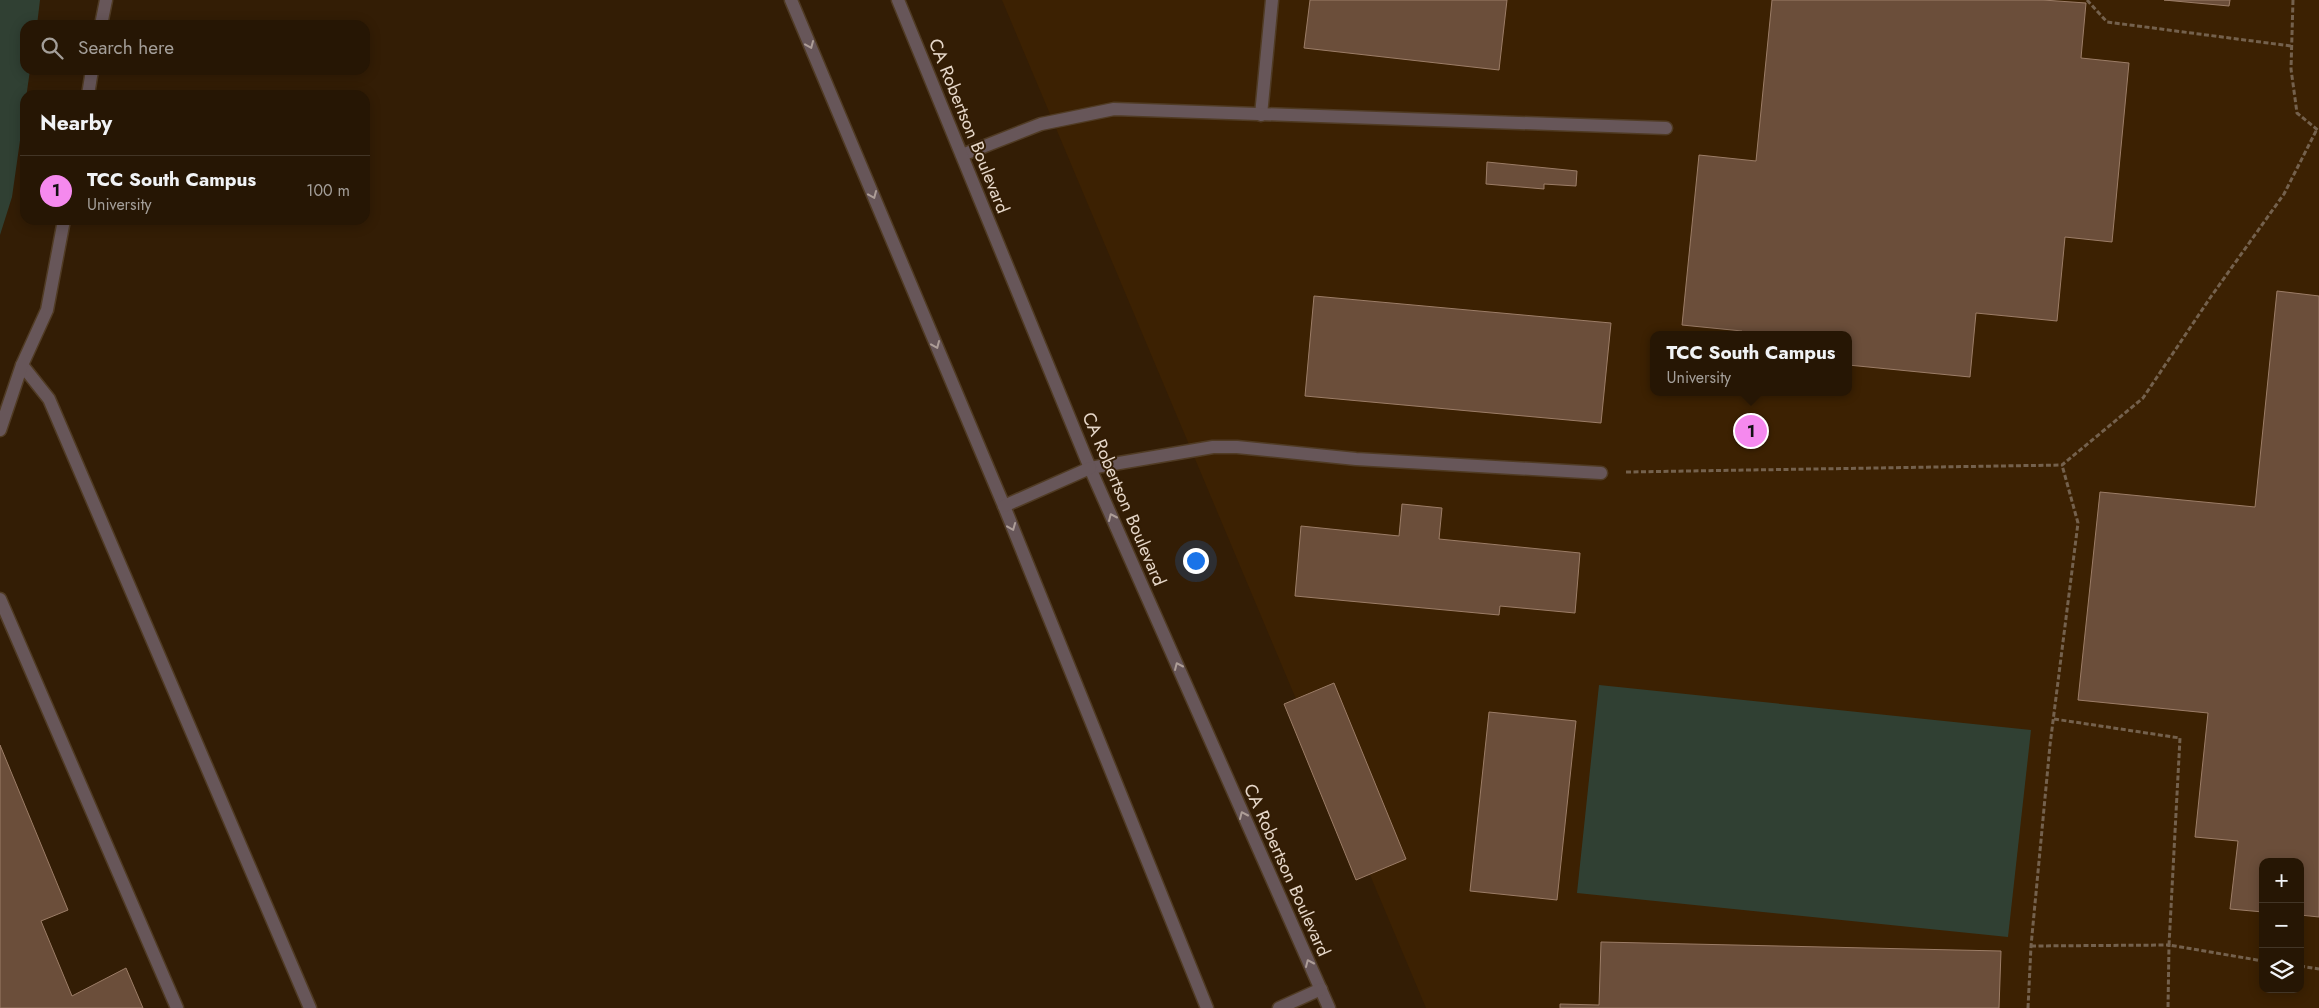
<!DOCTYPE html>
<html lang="en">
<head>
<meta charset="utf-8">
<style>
  body { margin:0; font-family:Jost,sans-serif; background:#322313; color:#f1f3f6 }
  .controls { position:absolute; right:15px; bottom:15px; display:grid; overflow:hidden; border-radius:10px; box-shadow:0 2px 12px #0003 }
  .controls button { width:45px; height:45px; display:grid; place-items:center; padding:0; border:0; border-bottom:1px solid #423526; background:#261604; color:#f1f3f6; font:25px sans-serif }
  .you { position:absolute; left:1195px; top:560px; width:18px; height:18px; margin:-12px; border:4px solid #fff; border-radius:50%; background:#1a73e8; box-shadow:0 0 0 8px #1a73e833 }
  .badge { display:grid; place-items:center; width:32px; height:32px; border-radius:50%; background:#f589ee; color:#111; font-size:16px; font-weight:700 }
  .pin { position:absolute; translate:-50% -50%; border:2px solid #fff; box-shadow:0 1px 5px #0006 }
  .popup { position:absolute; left:1650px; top:331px; width:202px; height:65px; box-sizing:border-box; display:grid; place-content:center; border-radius:10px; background:#261604; filter:drop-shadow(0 1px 4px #0005); font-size:16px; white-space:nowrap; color:#a49f9a }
  .popup b { font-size:19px; color:#f1f3f6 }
  .popup::after { content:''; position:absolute; left:50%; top:100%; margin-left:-10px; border:10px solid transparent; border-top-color:#261604 }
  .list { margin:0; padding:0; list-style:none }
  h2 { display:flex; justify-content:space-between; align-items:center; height:65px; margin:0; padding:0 20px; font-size:21px }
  h2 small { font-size:16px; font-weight:400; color:#a49f9a }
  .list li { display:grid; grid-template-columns:32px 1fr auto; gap:15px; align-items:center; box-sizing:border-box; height:70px; padding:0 20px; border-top:1px solid #423526 }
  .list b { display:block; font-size:19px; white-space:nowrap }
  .list p { margin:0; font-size:16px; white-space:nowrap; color:#a49f9a }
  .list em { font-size:16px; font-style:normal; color:#a49f9a }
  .icon { flex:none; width:28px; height:28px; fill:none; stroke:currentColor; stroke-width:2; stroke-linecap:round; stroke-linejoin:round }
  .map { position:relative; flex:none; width:2319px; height:1008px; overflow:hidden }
  .search { position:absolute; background:#261604; box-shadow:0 2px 12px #0003; left:20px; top:20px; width:350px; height:55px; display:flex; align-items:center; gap:12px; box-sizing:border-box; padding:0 18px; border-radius:15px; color:#a49f9a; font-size:19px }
  .panel { position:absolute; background:#261604; box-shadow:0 2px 12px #0003; left:20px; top:90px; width:350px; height:135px; border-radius:15px }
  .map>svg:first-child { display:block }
  .built { fill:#3c2102; fill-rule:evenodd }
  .green { fill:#304033 }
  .building { fill:#6b4e3a; stroke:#9c7d67 }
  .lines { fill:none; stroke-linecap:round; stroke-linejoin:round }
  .service-casing { stroke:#503b24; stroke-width:15 }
  .tertiary-casing { stroke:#503b24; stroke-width:15 }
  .path { stroke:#74614d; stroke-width:3; stroke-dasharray:5 2.5; stroke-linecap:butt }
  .service { stroke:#675659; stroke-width:12 }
  .tertiary { stroke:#675659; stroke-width:12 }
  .oneway { stroke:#ad9d97 }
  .labels { text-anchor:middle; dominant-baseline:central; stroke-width:4; stroke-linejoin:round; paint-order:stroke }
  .street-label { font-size:18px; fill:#e6d7c9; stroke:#331d05 }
</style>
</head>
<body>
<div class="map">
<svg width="2319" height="1008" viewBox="0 0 2319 1008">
  <rect width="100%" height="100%" fill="#331d05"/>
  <!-- built -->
  <path class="built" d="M1002,0H2319V1008H1426ZM1654,335H1848V392H1654ZM2263,862H2300V989H2263Z"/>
  <!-- green -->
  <g class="green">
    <path d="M0,0H40L37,25H25V70H30L12,197L0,235Z"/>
    <path d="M1599,685L2031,730L2008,937L1577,893Z"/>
  </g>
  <!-- building -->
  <g class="building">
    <path d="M1310,0H1507L1499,70L1304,48Z"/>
    <path d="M1772,0H2043L2086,3L2081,58L2129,63L2112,242L2065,237L2057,321L1976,313L1970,377L1848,365V335H1742V331L1682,325L1699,155L1756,161Z"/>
    <path d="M2164,0H2230L2229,6Z"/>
    <path d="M1487,162L1577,171L1576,186L1544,184V189L1486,184Z"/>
    <path d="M2277,291L2319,296V917L2300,915V862H2263V912L2230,909L2238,841L2195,837L2208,713L2078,700L2100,492L2255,507Z"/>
    <path d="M1314,296L1611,323L1601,423L1305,396Z"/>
    <path d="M1402,504L1442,508L1439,539L1580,553L1575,613L1500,606L1499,615L1295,596L1301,526L1399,536Z"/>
    <path d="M1334,683L1406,859L1356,880L1284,704Z"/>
    <path d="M1489,712L1576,721L1557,900L1470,891Z"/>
    <path d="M0,745L68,910L41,921L72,996L126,968L143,1008H0Z"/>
    <path d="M1601,942L2001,951L1999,1008H1560V1004L1599,1005Z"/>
  </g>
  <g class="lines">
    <defs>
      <g id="service">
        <path d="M101,25L106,0"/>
        <path d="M88,95L92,70"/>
        <path d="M1261,115L1272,0"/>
        <path d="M962,155L1041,124L1114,109L1666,128"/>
        <path d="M22,365L49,399L310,1008"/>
        <path d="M0,430L22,365L47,310L64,220"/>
        <path d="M1090,468L1213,447H1237L1356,459L1601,473"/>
        <path d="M0,599L177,1008"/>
      </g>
      <g id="tertiary">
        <path d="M791,0L1004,506L1207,1008"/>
        <path d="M898,0L1090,468L1329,1008"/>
        <path d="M1004,506L1090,468"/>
        <path d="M1279,1008L1321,989"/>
      </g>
    </defs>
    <!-- service casing -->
    <use href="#service" class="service-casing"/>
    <!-- tertiary casing -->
    <use href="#tertiary" class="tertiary-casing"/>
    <!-- path -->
    <g class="path">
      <path d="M2087,0L2107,22L2291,46"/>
      <path d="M2293,0L2291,69L2297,113L2319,131"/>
      <path d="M1626,472L2062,465L2143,398L2210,298L2284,194L2317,129"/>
      <path d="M2054,719L2180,738L2169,945L2263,961"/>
      <path d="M2031,946L2169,945L2168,1008"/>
      <path d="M2300,966L2319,969"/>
      <path d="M2028,1008L2031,946L2050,745L2078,523L2062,465"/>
    </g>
    <!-- service -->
    <use href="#service" class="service"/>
    <!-- tertiary -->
    <use href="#tertiary" class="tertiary"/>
  </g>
  <!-- one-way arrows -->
  <defs><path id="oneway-chevron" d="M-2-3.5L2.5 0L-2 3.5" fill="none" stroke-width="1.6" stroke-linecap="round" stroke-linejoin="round" transform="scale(1.25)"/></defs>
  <g class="oneway">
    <use href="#oneway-chevron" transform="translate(810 45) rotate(67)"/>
    <use href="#oneway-chevron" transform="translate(873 195) rotate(67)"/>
    <use href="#oneway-chevron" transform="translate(936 345) rotate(67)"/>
    <use href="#oneway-chevron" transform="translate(1112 517) rotate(-114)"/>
    <use href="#oneway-chevron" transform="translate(1012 527) rotate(68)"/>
    <use href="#oneway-chevron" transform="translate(1178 666) rotate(-114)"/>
    <use href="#oneway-chevron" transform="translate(1243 815) rotate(-114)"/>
    <use href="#oneway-chevron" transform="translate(1309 963) rotate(-114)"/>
  </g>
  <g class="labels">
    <!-- street labels -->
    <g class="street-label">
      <text transform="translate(969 126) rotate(68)">CA Robertson Boulevard</text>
      <text transform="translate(1124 499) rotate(67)">CA Robertson Boulevard</text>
      <text transform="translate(1287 870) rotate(66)">CA Robertson Boulevard</text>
    </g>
  </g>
</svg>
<div class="controls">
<button>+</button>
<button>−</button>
<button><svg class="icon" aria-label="layers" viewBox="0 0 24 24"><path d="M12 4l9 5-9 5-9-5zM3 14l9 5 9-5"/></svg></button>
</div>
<div class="you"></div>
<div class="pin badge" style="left:1751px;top:431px">1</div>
<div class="popup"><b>TCC South Campus</b>University</div>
<div class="search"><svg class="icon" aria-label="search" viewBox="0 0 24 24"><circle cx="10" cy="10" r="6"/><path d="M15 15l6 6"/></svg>Search here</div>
<section class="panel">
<h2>Nearby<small></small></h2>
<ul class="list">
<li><span class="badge">1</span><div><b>TCC South Campus</b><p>University</p></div><em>100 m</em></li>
</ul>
</section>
</div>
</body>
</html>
